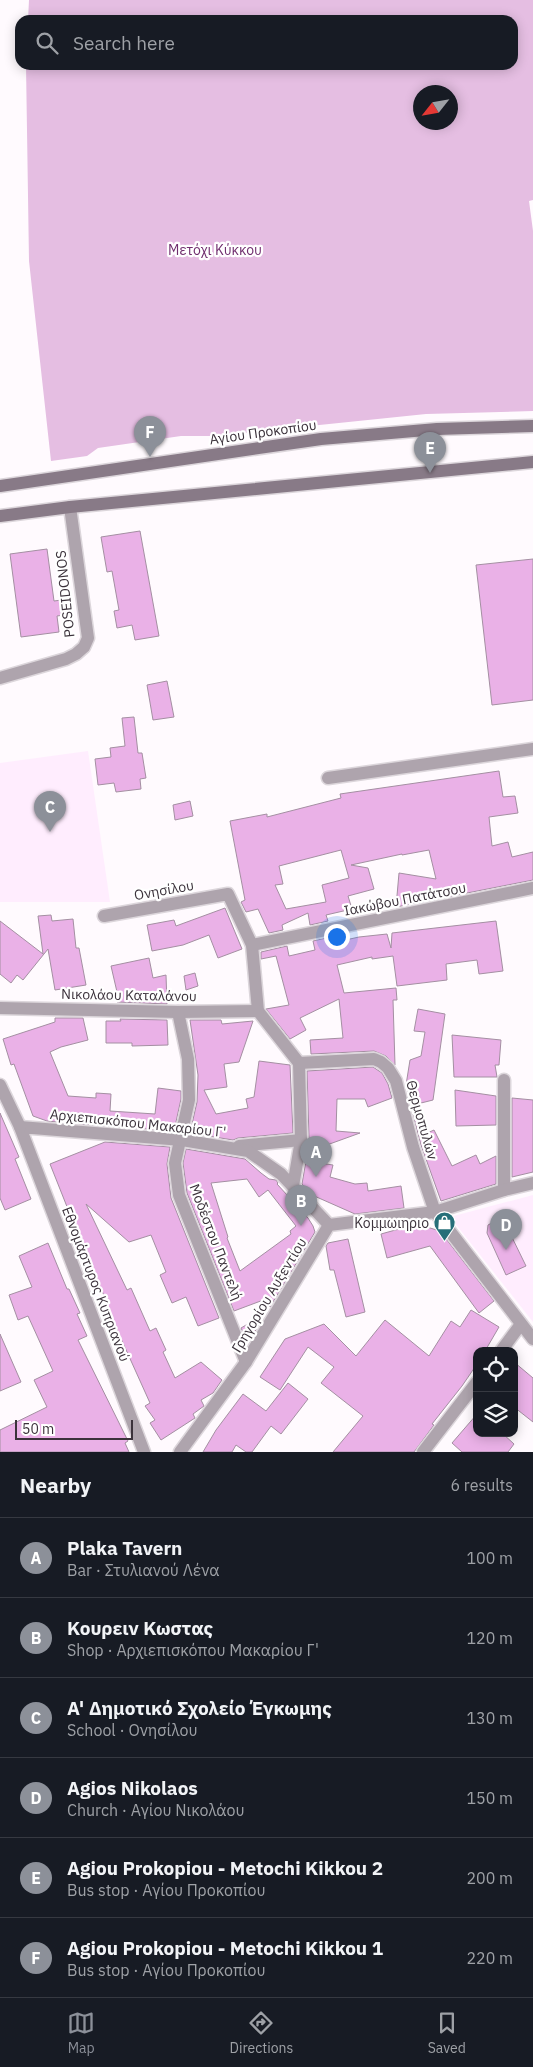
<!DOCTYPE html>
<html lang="en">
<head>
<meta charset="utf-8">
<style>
  body { margin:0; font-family:"IBM Plex Sans",sans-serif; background:#20242c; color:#f1f3f6 }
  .controls { position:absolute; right:15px; bottom:15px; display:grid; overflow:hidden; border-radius:10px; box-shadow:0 2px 12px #0003 }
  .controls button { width:45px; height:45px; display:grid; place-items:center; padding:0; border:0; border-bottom:1px solid #363941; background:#171b24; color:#f1f3f6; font:25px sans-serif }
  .compass { position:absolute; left:413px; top:85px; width:45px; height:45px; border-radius:50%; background:#171b24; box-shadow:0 2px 12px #0003; rotate:239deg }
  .scale { position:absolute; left:15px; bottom:12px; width:118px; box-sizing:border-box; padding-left:5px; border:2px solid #3b323b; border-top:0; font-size:14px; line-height:18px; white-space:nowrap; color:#3b323b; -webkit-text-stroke:4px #fff; paint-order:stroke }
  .you { position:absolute; left:336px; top:936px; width:18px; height:18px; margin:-12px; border:4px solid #fff; border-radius:50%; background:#1a73e8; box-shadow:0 0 0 8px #1a73e833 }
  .badge { display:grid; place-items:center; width:32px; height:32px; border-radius:50%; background:#8c9099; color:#fff; font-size:16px; font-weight:700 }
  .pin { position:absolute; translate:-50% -41px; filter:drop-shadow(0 1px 2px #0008) }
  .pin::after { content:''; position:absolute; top:26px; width:18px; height:15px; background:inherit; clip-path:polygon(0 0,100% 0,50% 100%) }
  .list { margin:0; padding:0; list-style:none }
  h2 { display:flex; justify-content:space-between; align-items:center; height:65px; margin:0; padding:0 20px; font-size:21px }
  h2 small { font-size:16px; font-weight:400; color:#9ea1a6 }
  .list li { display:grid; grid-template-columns:32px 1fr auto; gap:15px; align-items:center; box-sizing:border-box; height:80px; padding:0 20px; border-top:1px solid #363941 }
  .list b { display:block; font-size:19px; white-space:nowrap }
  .list p { margin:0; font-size:16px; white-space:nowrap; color:#9ea1a6 }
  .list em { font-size:16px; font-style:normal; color:#9ea1a6 }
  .icon { flex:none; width:28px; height:28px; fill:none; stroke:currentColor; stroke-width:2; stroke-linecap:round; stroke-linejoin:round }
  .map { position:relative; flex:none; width:533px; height:1452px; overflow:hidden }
  .search { position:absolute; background:#171b24; box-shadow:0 2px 12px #0003; left:15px; right:15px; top:15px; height:55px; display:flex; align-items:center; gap:12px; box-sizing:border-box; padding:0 18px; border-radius:15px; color:#9ea1a6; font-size:19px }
  .sheet { height:545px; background:#171b24 }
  nav { display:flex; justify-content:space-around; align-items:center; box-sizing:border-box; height:70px; border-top:1px solid #363941; background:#171b24; font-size:14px; color:#9ea1a6 }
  nav a { display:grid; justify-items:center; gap:2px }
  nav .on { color:#8c9099 }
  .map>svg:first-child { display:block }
  .built { fill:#ffedfe }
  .green { fill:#e5bee2; fill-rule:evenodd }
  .building { fill:#eab1e7; stroke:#a48fa2; fill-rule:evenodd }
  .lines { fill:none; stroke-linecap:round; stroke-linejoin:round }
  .minor-casing { stroke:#dcd6db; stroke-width:15 }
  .tertiary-casing { stroke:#dcd6db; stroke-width:15 }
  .secondary-casing { stroke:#dcd6db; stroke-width:15 }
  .minor { stroke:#aea4ad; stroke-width:12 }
  .tertiary { stroke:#aea4ad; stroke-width:12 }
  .secondary { stroke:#887a87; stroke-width:12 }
  .labels { text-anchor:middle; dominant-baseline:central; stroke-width:4.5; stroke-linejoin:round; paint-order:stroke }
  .park-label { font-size:14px; fill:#702e6e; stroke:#fff }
  .street-label { font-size:14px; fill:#3b323b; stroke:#fff }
  .poi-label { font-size:14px; fill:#3b323b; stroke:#fff; text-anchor:end }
</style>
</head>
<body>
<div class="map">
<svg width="533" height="1452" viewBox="0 0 533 1452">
  <rect width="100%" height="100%" fill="#fffafe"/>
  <!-- built -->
  <g class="built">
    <path d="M88,751L110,902H0V763Z"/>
    <path d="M533,1195V1322L450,1217Z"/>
  </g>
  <!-- green -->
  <path class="green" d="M29,0H533V200L529,201L533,231V411L426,414L214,436H181L98,448L87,456L51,461L29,261L26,65H513V20H28ZM420,92H450V122H420Z"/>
  <!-- building -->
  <g class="building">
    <path d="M140,531L159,636L135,640L132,625L117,628L114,611L119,610L112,571L107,572L101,537Z"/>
    <path d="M47,549L54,601L69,599L71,614L57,616L59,632L21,637L10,554Z"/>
    <path d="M533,559V700L492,705L476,565Z"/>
    <path d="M167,681L174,717L153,720L147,685Z"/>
    <path d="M134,717L138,753H142L146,778L140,779L141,789L116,792L114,783L98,785L95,759L111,757L110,748L125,746L122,718Z"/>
    <path d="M499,771L503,797L515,796L518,813L489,817L492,846L508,842L512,857L533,852V880L396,907L399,873L436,879L429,850L402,855V854L351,865L368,868L374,889L348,896L352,909L326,915L328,921L310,925L308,913L282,925L283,930L269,933L258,909L246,912L241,902L245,900L230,821L267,814V817L341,798L340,794ZM341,850L349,878L322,885L326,902L286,909L275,885L283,884L279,866Z"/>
    <path d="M190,801L193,816L175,820L173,805Z"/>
    <path d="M225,908L242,949L218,958L209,935L183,945L152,951L147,925L174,920L176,926Z"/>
    <path d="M51,915L52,921L73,919L76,948H79L86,985L55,990L48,949L23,980L17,975L11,983L0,974V921L43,954L38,916Z"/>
    <path d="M496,921L503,971L479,974L477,960L446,964L447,980L397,986L393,956L372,959V957L337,965L344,993L396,988L397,1000H393L395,1065L386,1056L374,1051L311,1054L310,1040L343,1038L339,999L300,1018L306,1030L290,1039L266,1009L289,1005L276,956L261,959V952L287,946L289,956L315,950L313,941L331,937L332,943L359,937L387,934L391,948L392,933Z"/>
    <path d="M149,958L153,978L166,975L167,1004L117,1002L115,992H117L111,966Z"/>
    <path d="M195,973L198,986L186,990L184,976Z"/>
    <path d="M418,1009L445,1014L433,1100L413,1105L406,1085L410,1060L421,1056L425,1032L414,1031Z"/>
    <path d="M55,1018H83L88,1040L61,1047L50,1052L68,1096L96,1098V1093L111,1094L110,1111L155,1114L158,1088L181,1091V1099L174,1131L79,1124V1113L58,1122L47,1121L33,1116L14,1064L11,1065L3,1039L55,1022Z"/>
    <path d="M120,1019L167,1020L168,1045L132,1046V1043H106V1021H121Z"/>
    <path d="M190,1020H221L222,1024L253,1021L239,1062L224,1064L227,1087L204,1090L216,1114L248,1108L246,1099L254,1097L259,1061L290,1065L293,1133L238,1138L233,1140L190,1133L197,1102L198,1075Z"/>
    <path d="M452,1035L501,1040L499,1065H495L497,1077H454Z"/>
    <path d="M373,1067L382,1073L388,1084L392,1098L368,1107L365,1099H337L336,1131L360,1133L313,1150L309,1138L307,1071Z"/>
    <path d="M455,1090L496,1096V1125L456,1126Z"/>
    <path d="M512,1098L533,1100V1172L512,1177Z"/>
    <path d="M0,1113L19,1157L15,1159L31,1199L5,1210L0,1198Z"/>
    <path d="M416,1113L425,1134L434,1130L452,1166L476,1155L480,1164L496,1156V1184L441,1201L421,1145L413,1114Z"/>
    <path d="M105,1142L170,1147L167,1164L171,1198L219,1318L198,1326L186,1297L172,1303L160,1275L166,1272L151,1235L129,1242L86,1204L127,1290L131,1288L150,1331L156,1328L166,1350L163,1352L175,1378L201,1362L222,1380L213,1393L201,1400L204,1406L193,1414L195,1418L161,1440L150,1423L155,1420L145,1406L150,1403L104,1301L106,1300L89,1262L50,1164Z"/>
    <path d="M186,1149L245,1159L261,1173L269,1179L276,1180L278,1183L277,1184L308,1218L313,1226L315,1232L270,1307L266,1299L234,1311L187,1193L183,1163ZM247,1179L259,1197L268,1190L296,1226L290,1231L291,1234L240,1271L227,1238L228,1237L211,1183Z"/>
    <path d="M306,1161L333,1165L330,1177L355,1184L367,1183L368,1191L401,1186L404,1208L355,1214L312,1195L302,1184Z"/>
    <path d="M497,1220L505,1223L526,1266L506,1275L487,1233L488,1225Z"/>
    <path d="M417,1224L440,1231L494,1301L479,1313L430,1246L387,1258L381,1234Z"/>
    <path d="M348,1239L365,1312L346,1317L334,1270H330L326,1246L328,1243Z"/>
    <path d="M48,1243L67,1289H69L80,1313L77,1314L87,1336L78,1340L128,1441L125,1443L129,1452H0V1430L47,1407L34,1380L53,1371L28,1316L18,1320L9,1295L32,1287L19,1256Z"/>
    <path d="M471,1310L499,1327L485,1351H477V1364L462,1386L432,1424L434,1425L414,1452H333L363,1416L321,1383L334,1367L308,1347L280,1390L260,1377L285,1339L324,1324L356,1356L385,1320L429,1356L451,1321L460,1327Z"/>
    <path d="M258,1318L260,1323L254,1333L245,1337L241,1328Z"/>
    <path d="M0,1334L21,1382L0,1391Z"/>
    <path d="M514,1362L533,1378V1422L514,1407Z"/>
    <path d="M288,1383L308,1399L281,1434L271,1426L252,1452H246L236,1445L232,1452H203L216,1430L243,1394L266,1411Z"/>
    <path d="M477,1414V1433H502L514,1444L508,1452H462L452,1443Z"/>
  </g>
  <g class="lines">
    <defs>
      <g id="minor">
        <path d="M0,678L66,659L76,654L84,647L88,638L70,507"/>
        <path d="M328,778L533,749"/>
        <path d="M104,916L228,894L252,945L258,1011L299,1063L301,1140L293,1186"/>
        <path d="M252,945L533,888"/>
        <path d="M0,1008L178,1012L258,1011"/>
        <path d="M178,1012L188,1059L189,1100L175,1163L179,1195L246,1362"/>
        <path d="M299,1063L374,1059L381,1062L388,1068L396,1081L413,1147L435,1212L533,1339"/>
        <path d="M504,1080V1190"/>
        <path d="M239,1146L301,1140"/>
        <path d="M501,1351L521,1324"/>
        <path d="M144,1452L20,1127L182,1140L248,1151L281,1174L329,1225"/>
        <path d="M423,1452L477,1382"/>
      </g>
      <g id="tertiary">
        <path d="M0,1085L20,1127"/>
        <path d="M180,1452L246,1362L329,1225L435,1212L504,1190L533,1183"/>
      </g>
      <g id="secondary">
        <path d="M0,486L321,439L437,429L533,426"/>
        <path d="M0,516L70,507L533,462"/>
      </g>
    </defs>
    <!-- minor casing -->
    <use href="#minor" class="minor-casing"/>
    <!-- tertiary casing -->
    <use href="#tertiary" class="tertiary-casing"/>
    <!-- secondary casing -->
    <use href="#secondary" class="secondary-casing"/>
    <!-- minor -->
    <use href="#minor" class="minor"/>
    <!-- tertiary -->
    <use href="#tertiary" class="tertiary"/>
    <!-- secondary -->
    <use href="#secondary" class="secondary"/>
  </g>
  <!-- icons -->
  <defs>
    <symbol id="shop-pin" viewBox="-11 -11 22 30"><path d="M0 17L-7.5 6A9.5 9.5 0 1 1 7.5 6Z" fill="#266f79" stroke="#fff"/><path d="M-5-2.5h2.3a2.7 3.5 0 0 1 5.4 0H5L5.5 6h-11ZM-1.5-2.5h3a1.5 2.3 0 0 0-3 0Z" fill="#fff"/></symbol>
  </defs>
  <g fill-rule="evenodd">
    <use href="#shop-pin" x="432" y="1210" width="25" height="34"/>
  </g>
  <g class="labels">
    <!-- park labels -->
    <g class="park-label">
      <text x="215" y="250">Μετόχι Κύκκου</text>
    </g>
    <!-- street labels -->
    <g class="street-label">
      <text transform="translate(263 432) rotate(-8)">Αγίου Προκοπίου</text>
      <text transform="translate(65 594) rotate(-96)">POSEIDONOS</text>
      <text transform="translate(164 890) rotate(-10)">Ονησίλου</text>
      <text transform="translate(405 899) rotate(-11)">Ιακώβου Πατάτσου</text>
      <text transform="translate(129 995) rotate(1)">Νικολάου Καταλάνου</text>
      <text transform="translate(422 1120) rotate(74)">Θερμοπυλών</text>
      <text transform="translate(138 1123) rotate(6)">Αρχιεπισκόπου Μακαρίου Γ'</text>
      <text transform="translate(216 1242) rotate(69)">Μοδέστου Παντελή</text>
      <text transform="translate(96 1284) rotate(69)">Εθνομάρτυρος Κυπριανού</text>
      <text transform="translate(269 1295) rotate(-59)">Γρηγορίου Αυξεντίου</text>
    </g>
    <!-- poi labels -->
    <g class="poi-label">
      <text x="429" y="1223">Κομμωιηριο</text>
    </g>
  </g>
</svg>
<div class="controls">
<button><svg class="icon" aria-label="locate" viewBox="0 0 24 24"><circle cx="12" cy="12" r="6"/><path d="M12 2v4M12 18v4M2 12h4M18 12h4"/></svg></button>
<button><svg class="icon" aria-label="layers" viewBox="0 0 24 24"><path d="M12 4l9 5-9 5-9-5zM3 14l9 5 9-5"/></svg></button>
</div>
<svg class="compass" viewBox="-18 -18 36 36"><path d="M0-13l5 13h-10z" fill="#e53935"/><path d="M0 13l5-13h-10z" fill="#9ea1a6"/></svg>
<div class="scale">50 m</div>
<div class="you"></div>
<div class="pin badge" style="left:316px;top:1177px">A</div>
<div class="pin badge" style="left:301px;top:1226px">B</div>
<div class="pin badge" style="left:50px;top:832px">C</div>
<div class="pin badge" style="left:506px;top:1250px">D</div>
<div class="pin badge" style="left:430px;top:473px">E</div>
<div class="pin badge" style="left:150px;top:457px">F</div>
<div class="search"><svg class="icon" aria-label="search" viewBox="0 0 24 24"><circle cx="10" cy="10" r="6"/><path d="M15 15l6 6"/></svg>Search here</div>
</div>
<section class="sheet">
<h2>Nearby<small>6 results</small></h2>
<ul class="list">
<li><span class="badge">A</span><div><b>Plaka Tavern</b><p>Bar · Στυλιανού Λένα</p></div><em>100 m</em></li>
<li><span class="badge">B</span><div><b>Κουρειν Κωστας</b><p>Shop · Αρχιεπισκόπου Μακαρίου Γ'</p></div><em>120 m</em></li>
<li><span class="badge">C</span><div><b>Α' Δημοτικό Σχολείο Έγκωμης</b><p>School · Ονησίλου</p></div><em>130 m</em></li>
<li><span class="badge">D</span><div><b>Agios Nikolaos</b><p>Church · Αγίου Νικολάου</p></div><em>150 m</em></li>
<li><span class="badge">E</span><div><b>Agiou Prokopiou - Metochi Kikkou 2</b><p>Bus stop · Αγίου Προκοπίου</p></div><em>200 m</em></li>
<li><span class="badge">F</span><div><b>Agiou Prokopiou - Metochi Kikkou 1</b><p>Bus stop · Αγίου Προκοπίου</p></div><em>220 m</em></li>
</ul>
</section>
<nav>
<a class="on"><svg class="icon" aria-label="map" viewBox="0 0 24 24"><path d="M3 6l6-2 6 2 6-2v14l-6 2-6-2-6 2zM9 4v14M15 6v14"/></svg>Map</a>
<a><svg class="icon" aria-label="directions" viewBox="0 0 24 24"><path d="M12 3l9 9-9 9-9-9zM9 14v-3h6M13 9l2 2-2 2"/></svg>Directions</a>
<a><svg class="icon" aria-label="saved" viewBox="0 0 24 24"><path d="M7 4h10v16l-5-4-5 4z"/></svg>Saved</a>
</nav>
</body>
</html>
